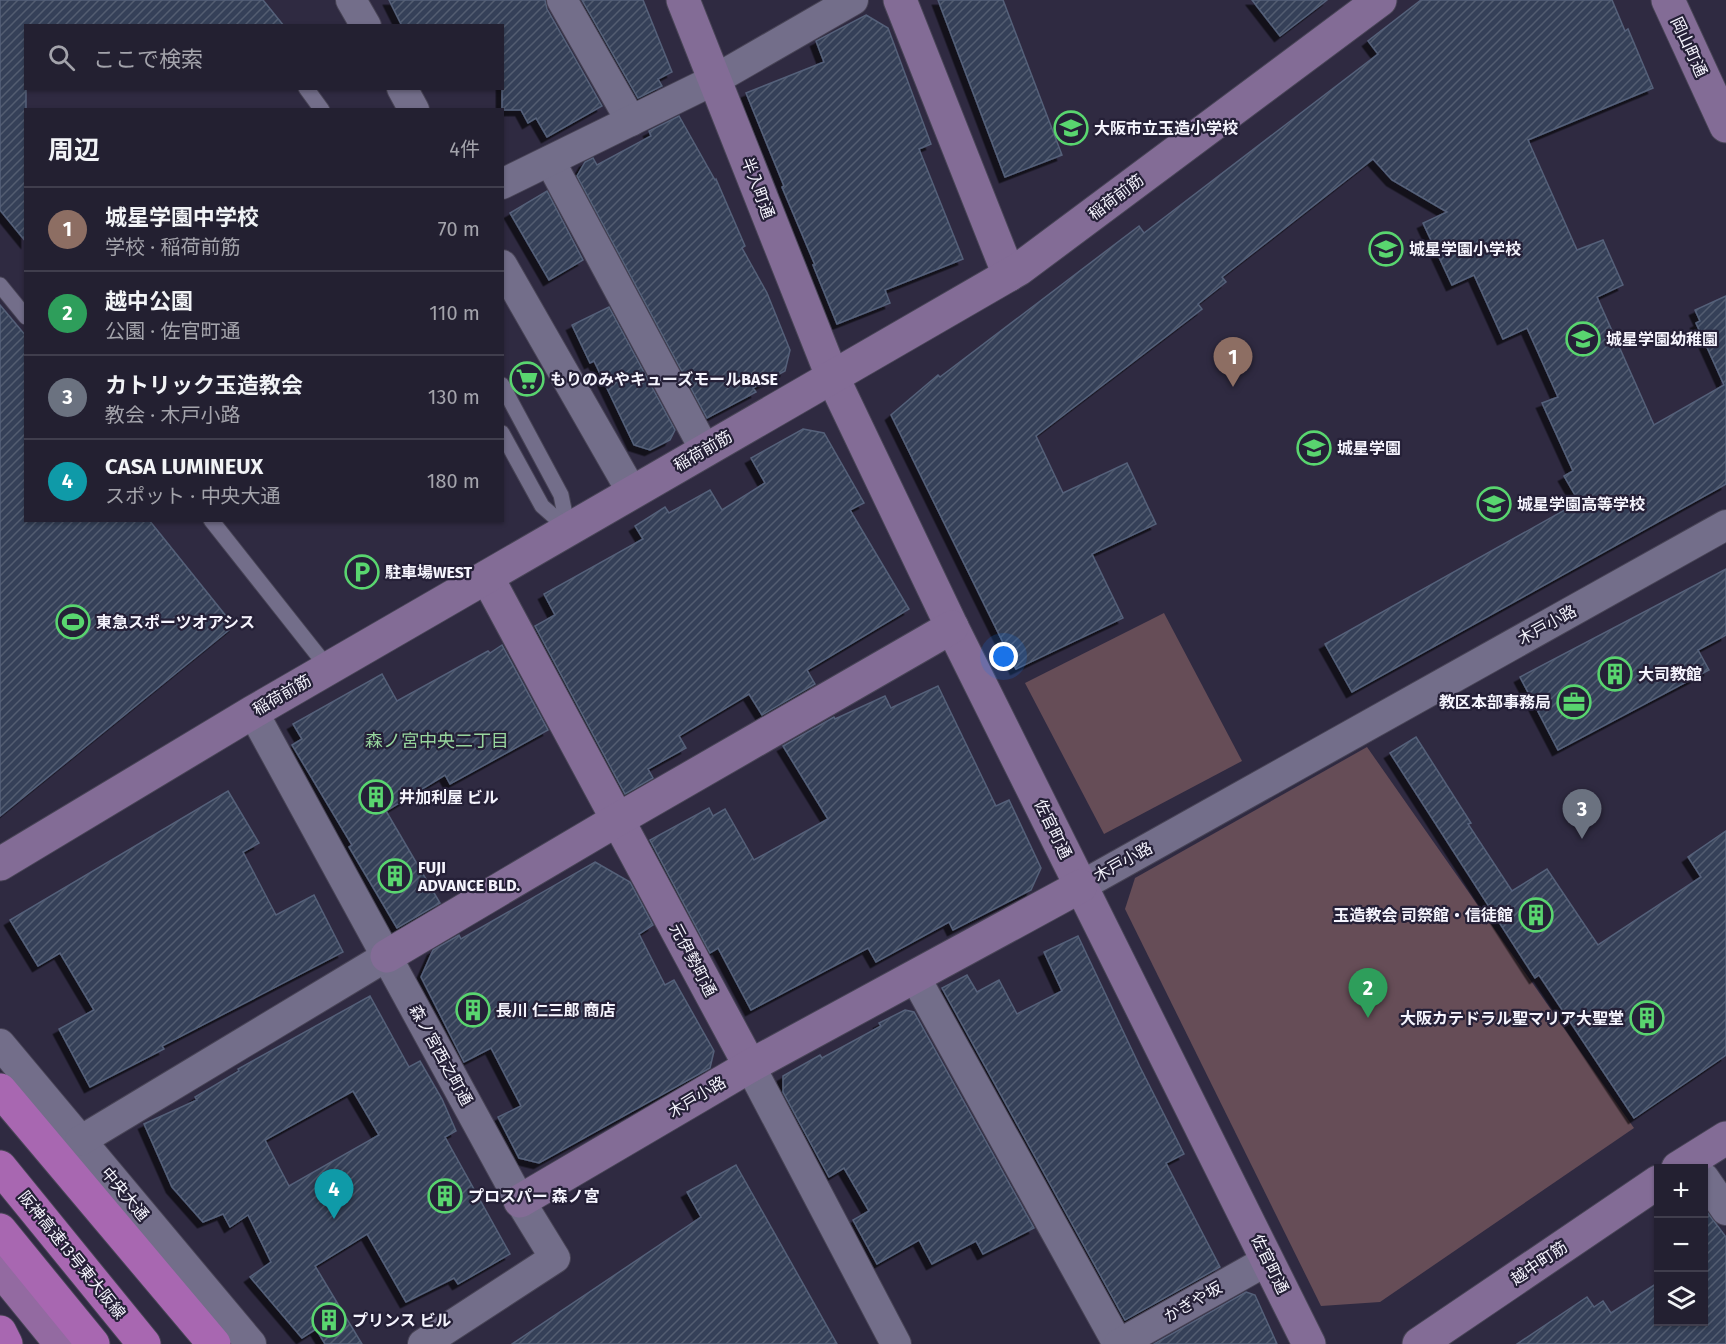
<!DOCTYPE html>
<html lang="ja">
<head>
<meta charset="utf-8">
<style>
  body { margin:0; font-family:"Fira Sans","Noto Sans JP",sans-serif; background:#2f2d3d; color:#f1f3f6 }
  .controls { position:absolute; right:18px; bottom:18px; display:grid; overflow:hidden; border-radius:0px; box-shadow:0 2px 4px #0004 }
  .controls button { width:54px; height:54px; display:grid; place-items:center; padding:0; border:0; border-bottom:2px solid #403e4d; background:#232031; color:#f1f3f6; font:30px sans-serif }
  .you { position:absolute; left:1004px; top:657px; width:21px; height:21px; margin:-15px; border:4px solid #fff; border-radius:50%; background:#1a73e8; box-shadow:0 0 0 9px #1a73e833 }
  .badge { display:grid; place-items:center; width:39px; height:39px; border-radius:50%; background:#59d56f; color:#fff; font-size:20px; font-weight:700 }
  .pin { position:absolute; translate:-50% -50px; filter:drop-shadow(0 2px 3px #0008) }
  .pin::after { content:''; position:absolute; top:32px; width:21px; height:18px; background:inherit; clip-path:polygon(0 0,100% 0,50% 100%) }
  .list { margin:0; padding:0; list-style:none }
  h2 { display:flex; justify-content:space-between; align-items:center; height:78px; margin:0; padding:0 24px; font-size:26px }
  h2 small { font-size:20px; font-weight:400; color:#a3a3ab }
  .list li { display:grid; grid-template-columns:39px 1fr auto; gap:18px; align-items:center; box-sizing:border-box; height:84px; padding:0 24px; border-top:2px solid #403e4d }
  .list b { display:block; font-size:22px; white-space:nowrap }
  .list p { margin:0; font-size:20px; white-space:nowrap; color:#a3a3ab }
  .list em { font-size:20px; font-style:normal; color:#a3a3ab }
  .icon { flex:none; width:33px; height:33px; fill:none; stroke:currentColor; stroke-width:2; stroke-linecap:round; stroke-linejoin:round }
  .map { position:relative; flex:none; width:1726px; height:1344px; overflow:hidden }
  .search { position:absolute; background:#232031; box-shadow:0 2px 4px #0004; left:24px; top:24px; width:480px; height:66px; display:flex; align-items:center; gap:15px; box-sizing:border-box; padding:0 21px; border-radius:0px; color:#a3a3ab; font-size:22px }
  .panel { position:absolute; background:#232031; box-shadow:0 2px 4px #0004; left:24px; top:108px; width:480px; height:414px; border-radius:0px }
  .map>svg:first-child { display:block }
  .park { fill:#664d57 }
  .building { fill:url(#building-hatch); stroke:#55617a; stroke-width:1.5; fill-rule:evenodd; filter:url(#shadow) }
  .lines { fill:none; stroke-linecap:round; stroke-linejoin:round }
  .lane-casing { stroke:#484456; stroke-width:17 }
  .street-casing { stroke:#484456; stroke-width:32 }
  .secondary-casing { stroke:#484456; stroke-width:35 }
  .primary-casing { stroke:#484456; stroke-width:35 }
  .highway-casing { stroke:#484456; stroke-width:35 }
  .lane { stroke:#736e8a; stroke-width:15 }
  .street { stroke:#736e8a; stroke-width:30 }
  .secondary { stroke:#836c96; stroke-width:33 }
  .primary { stroke:#936aa1; stroke-width:33 }
  .highway { stroke:#a867b1; stroke-width:33 }
  .labels { text-anchor:middle; dominant-baseline:central; stroke-width:4.5; stroke-linejoin:round; paint-order:stroke }
  .street-label { font-size:16px; fill:#f5f4fd; stroke:#252037 }
  .poi-label { font-size:16px; font-weight:bold; fill:#f5f4fd; stroke:#252037; text-anchor:start }
  .neighbourhood-label { font-size:18px; fill:#97d59d; stroke:#252037 }
</style>
</head>
<body>
<div class="map">
<svg width="1726" height="1344" viewBox="0 0 1726 1344">
  <defs>
    <pattern id="building-hatch" width="6" height="6" patternUnits="userSpaceOnUse" patternTransform="scale(1.5)"><rect width="6" height="6" fill="#354158"/><path d="M-1 1l2-2M0 6l6-6M5 7l2-2" fill="none" stroke="#535d71"/></pattern>
    <filter id="shadow"><feDropShadow dx="-5.5" dy="5.5" stdDeviation="0" flood-color="#0009"/></filter>
  </defs>
  <rect width="100%" height="100%" fill="#2f2a41"/>
  <!-- park -->
  <g class="park">
    <path d="M1164,613L1242,761L1104,834L1025,683Z"/>
    <path d="M1367,747L1634,1128L1380,1302L1321,1306L1125,909L1135,878Z"/>
  </g>
  <!-- building -->
  <g class="building">
    <path d="M0,0H263L284,26H26V242L0,210Z"/>
    <path d="M389,0H545L547,9L602,106L547,137L536,118L528,123L521,110H502V26H402Z"/>
    <path d="M582,0H643L672,72L658,79L662,86L638,98Z"/>
    <path d="M938,0H1003L1062,155L1005,177Z"/>
    <path d="M1252,0H1327L1280,36Z"/>
    <path d="M1421,0H1612L1625,31L1628,29L1653,88L1528,140L1577,250L1603,240L1623,285L1597,297L1654,425L1724,385L1696,323L1700,321L1695,310L1726,296V484L1352,692L1325,644L1579,502L1564,476L1573,471L1542,403L1558,397L1527,328L1503,339L1474,275L1452,285L1423,223L1447,212L1392,180L1373,159L1222,277L1226,282L1198,304L1202,309L1036,436L1063,493L1127,463L1156,524L1092,554L1123,618L1016,669L891,415L938,375L940,377L1139,226L1144,233L1378,54L1368,41Z"/>
    <path d="M866,15L888,28L931,144L919,149L963,259L885,290L890,303L837,324L813,265H815L782,187L784,186L746,93L824,62L816,41Z"/>
    <path d="M679,116L715,180L716,179L745,246L742,248L767,293L790,350L785,371L753,388L756,392L707,418L577,176L585,162L593,158L597,165L651,136L649,131Z"/>
    <path d="M547,191L583,260L549,280L510,213Z"/>
    <path d="M0,305L26,336V520H149L234,626L0,816Z"/>
    <path d="M609,307L675,430L670,440L650,450L634,445L594,361L590,363L572,325Z"/>
    <path d="M803,429L824,433L864,503L850,510L909,609L807,670L815,684L762,715L749,694L679,736L686,748L648,769L653,778L625,794L535,626L555,615L544,594L643,539L635,526L665,507L669,513L710,490L722,510L765,483L751,458Z"/>
    <path d="M1726,569V635L1698,650L1709,670L1558,750L1520,677Z"/>
    <path d="M502,645L548,730L450,784L445,775L386,811L440,903L397,928L349,847L352,845L292,745L302,739L293,724L382,674L397,701L488,651L490,653Z"/>
    <path d="M938,686L996,806L1009,800L1041,868L1031,890L953,930L949,922L876,962L868,948L751,1010L718,948L710,953L650,840L709,808L713,816L725,809L754,860L828,819L783,746L834,717L835,719L885,696L891,708Z"/>
    <path d="M1416,737L1471,823L1468,824L1512,891L1547,869L1598,945L1701,877L1688,857L1726,831V1055L1634,1118L1539,975L1535,978L1390,753Z"/>
    <path d="M228,791L259,843L243,852L276,915L314,895L343,952L162,1046L164,1049L90,1087L59,1029L94,1010L60,953L38,966L10,920Z"/>
    <path d="M595,862L630,882L653,925L639,934L665,985L674,980L714,1051L710,1068L539,1163L519,1158L498,1117L521,1106L491,1048L464,1062L421,977L433,950L459,935L461,939Z"/>
    <path d="M1078,936L1140,1067L1184,1154L1166,1163L1220,1267L1125,1320L942,988L967,975L977,992L999,980L1017,1014L1062,991L1044,952Z"/>
    <path d="M370,996L409,1067L420,1061L442,1099L456,1131L445,1137L510,1254L458,1284L454,1278L406,1302L367,1234L315,1266L362,1344H325L316,1329L302,1338L250,1277L271,1262L248,1215L230,1227L223,1214L203,1222L172,1187L144,1124L197,1100L195,1097L239,1071L238,1069ZM353,1091L379,1135L289,1186L265,1140Z"/>
    <path d="M905,1010L914,1012L1034,1228L983,1254L976,1241L932,1264L919,1240L877,1264L853,1220L869,1211L844,1168L829,1177L783,1092V1076L820,1055L822,1058L881,1026L879,1023Z"/>
    <path d="M736,1165L837,1344H512L701,1217L687,1192Z"/>
    <path d="M1704,1208L1726,1237V1344H1517L1587,1297L1594,1307L1603,1301L1611,1313L1659,1282V1322H1704Z"/>
    <path d="M1246,1292L1255,1295L1277,1344H1154Z"/>
  </g>
  <g class="lines">
    <defs>
      <g id="lane">
        <path d="M306,88L322,110"/>
        <path d="M0,285L26,317"/>
        <path d="M502,385L561,495L568,529"/>
        <path d="M502,433L542,506L568,529"/>
        <path d="M211,520L328,668"/>
      </g>
      <g id="street">
        <path d="M351,0L366,26"/>
        <path d="M562,0L631,121"/>
        <path d="M402,88L414,110"/>
        <path d="M550,161L705,450"/>
        <path d="M502,184L716,79L853,0"/>
        <path d="M502,265L632,492"/>
        <path d="M253,712L520,1201L555,1258L423,1344"/>
        <path d="M1081,886L1726,525"/>
        <path d="M915,977L1118,1344"/>
        <path d="M0,1044L251,1344"/>
        <path d="M750,1066L896,1344"/>
        <path d="M80,1141L387,956"/>
        <path d="M1704,1178L1726,1210"/>
        <path d="M1119,1344L1268,1260"/>
      </g>
      <g id="secondary">
        <path d="M683,0L832,376L952,627L1309,1344"/>
        <path d="M900,0L1009,275"/>
        <path d="M1668,0L1726,126"/>
        <path d="M487,577L750,1066"/>
        <path d="M0,864L253,712L1019,269L1380,0"/>
        <path d="M387,956L617,820L952,627"/>
        <path d="M1678,1168L1726,1138"/>
        <path d="M520,1201L750,1066L1081,886"/>
        <path d="M1419,1344L1658,1182"/>
      </g>
      <path id="primary" d="M0,1269L61,1344"/>
      <g id="highway">
        <path d="M0,1090L214,1344"/>
        <path d="M0,1167L144,1344"/>
        <path d="M0,1230L93,1344"/>
        <path d="M0,1332L6,1344"/>
      </g>
    </defs>
    <!-- lane casing -->
    <use href="#lane" class="lane-casing"/>
    <!-- street casing -->
    <use href="#street" class="street-casing"/>
    <!-- secondary casing -->
    <use href="#secondary" class="secondary-casing"/>
    <!-- primary casing -->
    <use href="#primary" class="primary-casing"/>
    <!-- highway casing -->
    <use href="#highway" class="highway-casing"/>
    <!-- lane -->
    <use href="#lane" class="lane"/>
    <!-- street -->
    <use href="#street" class="street"/>
    <!-- secondary -->
    <use href="#secondary" class="secondary"/>
    <!-- primary -->
    <use href="#primary" class="primary"/>
    <!-- highway -->
    <use href="#highway" class="highway"/>
  </g>
  <!-- icons -->
  <defs>
    <symbol id="school-ring" viewBox="-11 -11 22 22"><circle r="9.5" fill="#252037" stroke="#59d56f" stroke-width="1.5"/><path d="M0-5L7-2L0 1L-7-2ZM-4 1L0 2.5L4 1V4Q0 6-4 4Z" fill="#59d56f"/></symbol>
    <symbol id="supermarket-ring" viewBox="-11 -11 22 22"><circle r="9.5" fill="#252037" stroke="#59d56f" stroke-width="1.5"/><path d="M-6-5.5h2.5l.6 2H6L4.5 2H-2.5L-4.4-4H-6ZM-1.5 3.2a1.3 1.3 0 1 0 .1 0ZM3 3.2a1.3 1.3 0 1 0 .1 0Z" fill="#59d56f"/></symbol>
    <symbol id="parking-ring" viewBox="-11 -11 22 22"><circle r="9.5" fill="#252037" stroke="#59d56f" stroke-width="1.5"/><path d="M-3.5-5.5H1a3.5 3.5 0 0 1 0 7H-1V5.5H-3.5ZM-1-3.4V-.6H.8a1.4 1.4 0 0 0 0-2.8Z" fill="#59d56f"/></symbol>
    <symbol id="stadium-ring" viewBox="-11 -11 22 22"><circle r="9.5" fill="#252037" stroke="#59d56f" stroke-width="1.5"/><path d="M0-5a6.5 5 0 1 0 0 10a6.5 5 0 1 0 0-10ZM-3.5-1.8h7v3.6h-7Z" fill="#59d56f"/></symbol>
    <symbol id="building-ring" viewBox="-11 -11 22 22"><circle r="9.5" fill="#252037" stroke="#59d56f" stroke-width="1.5"/><path d="M-4-6H4V6H1V3H-1V6H-4ZM-2.5-4.3h1.7v1.8h-1.7ZM.8-4.3h1.7v1.8H.8ZM-2.5-1h1.7V.8h-1.7ZM.8-1h1.7V.8H.8Z" fill="#59d56f"/></symbol>
    <symbol id="office-ring" viewBox="-11 -11 22 22"><circle r="9.5" fill="#252037" stroke="#59d56f" stroke-width="1.5"/><path d="M-6-3h4V-5.5h4V-3h4V5H-6ZM-1-4.5V-3h2v-1.5ZM-6 0V1H6V0Z" fill="#59d56f"/></symbol>
  </defs>
  <g fill-rule="evenodd">
    <use href="#school-ring" x="1052" y="109" width="38" height="38"/>
    <use href="#school-ring" x="1367" y="230" width="38" height="38"/>
    <use href="#school-ring" x="1564" y="320" width="38" height="38"/>
    <use href="#supermarket-ring" x="508" y="360" width="38" height="38"/>
    <use href="#school-ring" x="1295" y="429" width="38" height="38"/>
    <use href="#school-ring" x="1475" y="485" width="38" height="38"/>
    <use href="#parking-ring" x="343" y="553" width="38" height="38"/>
    <use href="#stadium-ring" x="54" y="603" width="38" height="38"/>
    <use href="#building-ring" x="1596" y="655" width="38" height="38"/>
    <use href="#office-ring" x="1555" y="683" width="38" height="38"/>
    <use href="#building-ring" x="357" y="778" width="38" height="38"/>
    <use href="#building-ring" x="376" y="857" width="38" height="38"/>
    <use href="#building-ring" x="1517" y="896" width="38" height="38"/>
    <use href="#building-ring" x="454" y="991" width="38" height="38"/>
    <use href="#building-ring" x="1628" y="999" width="38" height="38"/>
    <use href="#building-ring" x="426" y="1177" width="38" height="38"/>
    <use href="#building-ring" x="310" y="1301" width="38" height="38"/>
  </g>
  <g class="labels">
    <!-- street labels -->
    <g class="street-label">
      <text transform="translate(1689 47) rotate(65)">岡山町通</text>
      <text transform="translate(758 188) rotate(69)">半入町通</text>
      <text transform="translate(1116 197) rotate(-37)">稲荷前筋</text>
      <text transform="translate(703 451) rotate(-30)">稲荷前筋</text>
      <text transform="translate(1547 625) rotate(-29)">木戸小路</text>
      <text transform="translate(282 695) rotate(-30)">稲荷前筋</text>
      <text transform="translate(1053 829) rotate(64)">佐官町通</text>
      <text transform="translate(1123 862) rotate(-29)">木戸小路</text>
      <text transform="translate(693 960) rotate(62)">元伊勢町通</text>
      <text transform="translate(441 1055) rotate(61)">森ノ宮西之町通</text>
      <text transform="translate(697 1097) rotate(-31)">木戸小路</text>
      <text transform="translate(125 1194) rotate(50)">中央大通</text>
      <text transform="translate(72 1255) rotate(51)">阪神高速13号東大阪線</text>
      <text transform="translate(1539 1263) rotate(-34)">越中町筋</text>
      <text transform="translate(1270 1264) rotate(64)">佐官町通</text>
      <text transform="translate(1193 1302) rotate(-30)">かぎや坂</text>
    </g>
    <!-- poi labels -->
    <g class="poi-label">
      <text x="1094" y="128">大阪市立玉造小学校</text>
      <text x="1409" y="249">城星学園小学校</text>
      <text x="1606" y="339">城星学園幼稚園</text>
      <text x="550" y="379">もりのみやキューズモールBASE</text>
      <text x="1337" y="448">城星学園</text>
      <text x="1517" y="504">城星学園高等学校</text>
      <text x="385" y="572">駐車場WEST</text>
      <text x="96" y="622">東急スポーツオアシス</text>
      <text x="1638" y="674">大司教館</text>
      <text x="1551" y="702" text-anchor="end">教区本部事務局</text>
      <text x="399" y="797">井加利屋 ビル</text>
      <text x="418" y="867">FUJI<tspan x="418" dy="18">ADVANCE BLD.</tspan></text>
      <text x="1513" y="915" text-anchor="end">玉造教会 司祭館・信徒館</text>
      <text x="496" y="1010">長川 仁三郎 商店</text>
      <text x="1624" y="1018" text-anchor="end">大阪カテドラル聖マリア大聖堂</text>
      <text x="468" y="1196">プロスパー 森ノ宮</text>
      <text x="352" y="1320">プリンス ビル</text>
    </g>
    <!-- neighbourhood labels -->
    <g class="neighbourhood-label">
      <text x="437" y="741">森ノ宮中央二丁目</text>
    </g>
  </g>
</svg>
<div class="controls">
<button>+</button>
<button>−</button>
<button><svg class="icon" aria-label="layers" viewBox="0 0 24 24"><path d="M12 4l9 5-9 5-9-5zM3 14l9 5 9-5"/></svg></button>
</div>
<div class="you"></div>
<div class="pin badge" style="left:1233px;top:387px;background:#8d6e63">1</div>
<div class="pin badge" style="left:1368px;top:1018px;background:#2e9e5b">2</div>
<div class="pin badge" style="left:1582px;top:839px;background:#6b7280">3</div>
<div class="pin badge" style="left:334px;top:1219px;background:#0f9aa8">4</div>
<div class="search"><svg class="icon" aria-label="search" viewBox="0 0 24 24"><circle cx="10" cy="10" r="6"/><path d="M15 15l6 6"/></svg>ここで検索</div>
<section class="panel">
<h2>周辺<small>4件</small></h2>
<ul class="list">
<li><span class="badge" style="background:#8d6e63">1</span><div><b>城星学園中学校</b><p>学校 · 稲荷前筋</p></div><em>70 m</em></li>
<li><span class="badge" style="background:#2e9e5b">2</span><div><b>越中公園</b><p>公園 · 佐官町通</p></div><em>110 m</em></li>
<li><span class="badge" style="background:#6b7280">3</span><div><b>カトリック玉造教会</b><p>教会 · 木戸小路</p></div><em>130 m</em></li>
<li><span class="badge" style="background:#0f9aa8">4</span><div><b>CASA LUMINEUX</b><p>スポット · 中央大通</p></div><em>180 m</em></li>
</ul>
</section>
</div>
</body>
</html>
